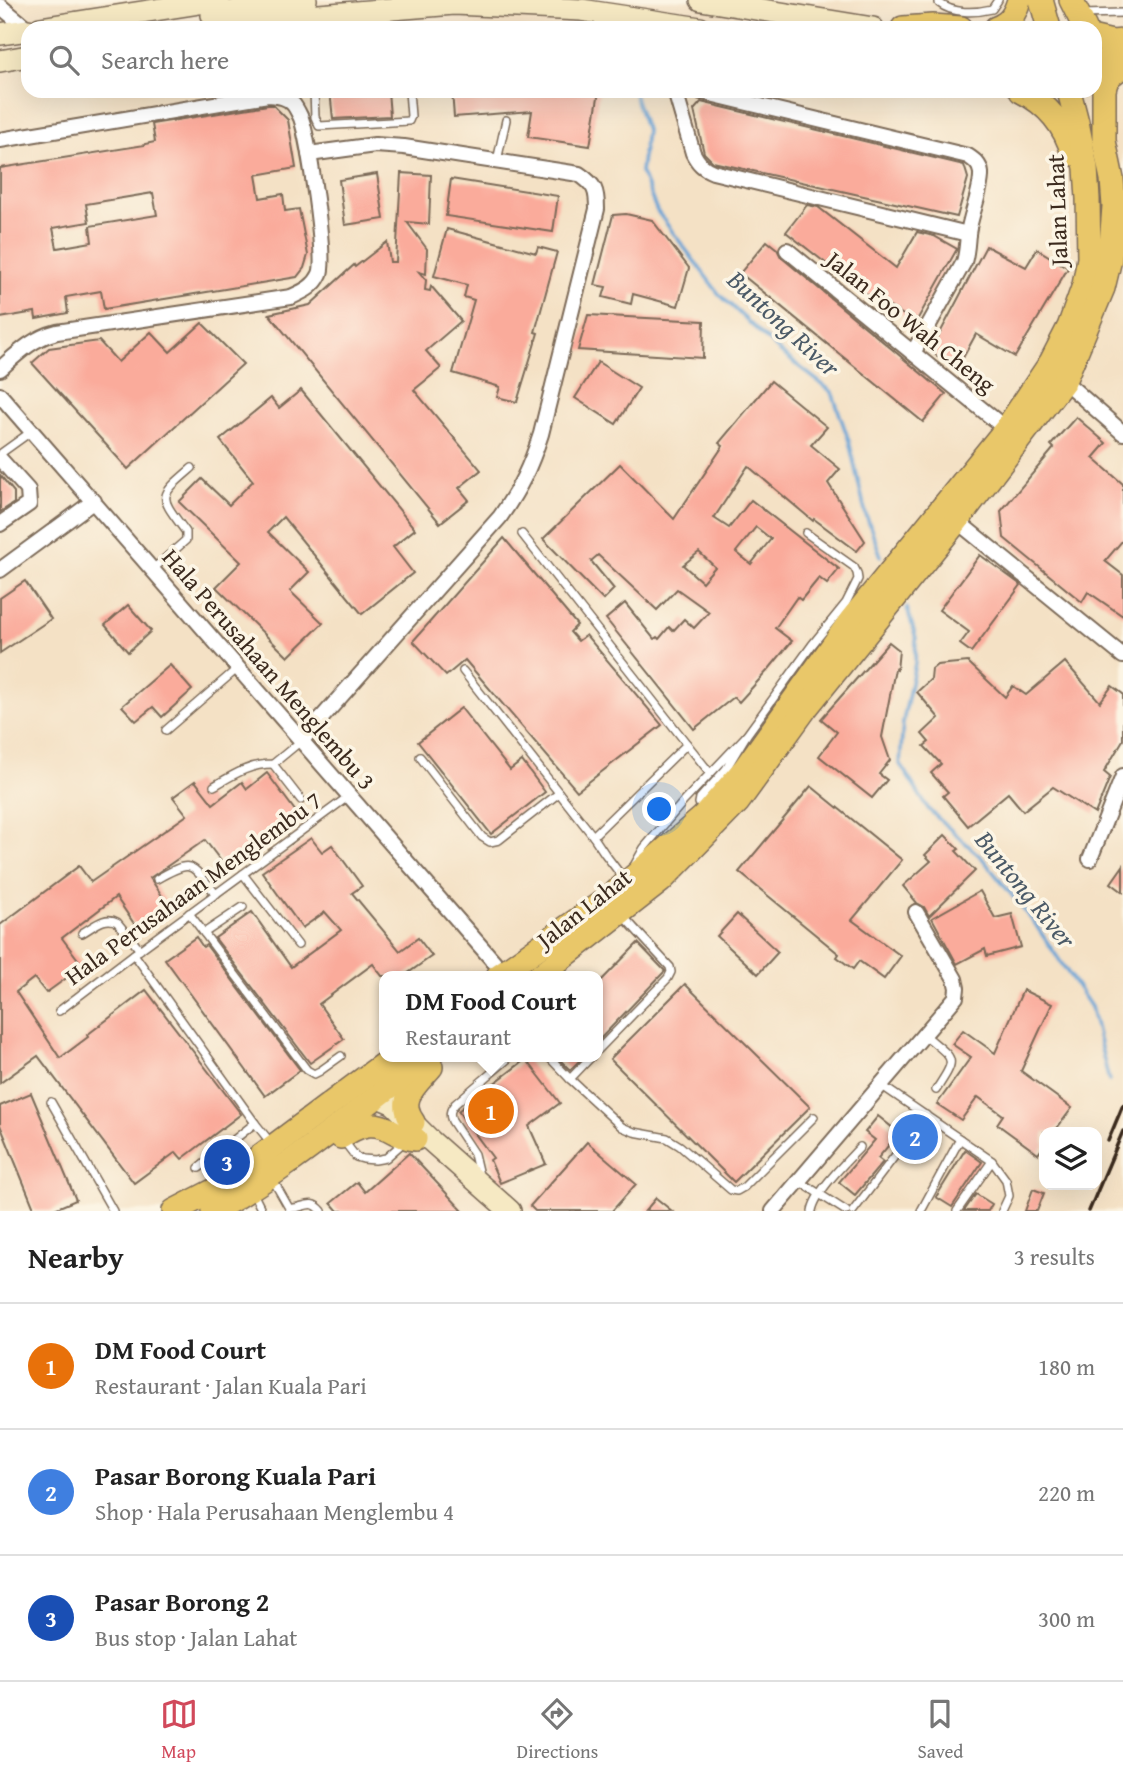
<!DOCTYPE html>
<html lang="en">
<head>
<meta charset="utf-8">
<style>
  body { margin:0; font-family:"Gentium Book Plus",serif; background:#f2f2f2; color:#222 }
  .controls { position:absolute; right:21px; bottom:21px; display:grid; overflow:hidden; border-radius:14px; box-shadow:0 7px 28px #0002 }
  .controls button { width:63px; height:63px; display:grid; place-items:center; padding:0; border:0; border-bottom:2px solid #e0e0e0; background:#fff; color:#222; font:35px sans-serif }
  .you { position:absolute; left:660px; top:810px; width:24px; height:24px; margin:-18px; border:5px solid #fff; border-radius:50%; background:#1a73e8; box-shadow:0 0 0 10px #1a73e833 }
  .badge { display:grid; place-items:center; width:46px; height:46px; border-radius:50%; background:#d1495b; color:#fff; font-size:23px; font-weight:700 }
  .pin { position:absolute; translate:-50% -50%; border:4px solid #fff; box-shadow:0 2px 7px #0006 }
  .popup { position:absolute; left:379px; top:971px; width:224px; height:91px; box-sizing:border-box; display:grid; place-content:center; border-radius:14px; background:#fff; filter:drop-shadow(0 2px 5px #0005); font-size:23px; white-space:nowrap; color:#767676 }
  .popup b { font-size:26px; color:#222 }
  .popup::after { content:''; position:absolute; left:50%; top:100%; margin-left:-14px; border:14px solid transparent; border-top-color:#fff }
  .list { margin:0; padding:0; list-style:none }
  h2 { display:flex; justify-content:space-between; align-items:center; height:91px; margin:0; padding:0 28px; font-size:30px }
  h2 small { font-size:23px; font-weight:400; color:#767676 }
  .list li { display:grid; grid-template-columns:46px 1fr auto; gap:21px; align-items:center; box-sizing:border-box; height:126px; padding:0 28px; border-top:2px solid #e0e0e0 }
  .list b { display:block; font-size:26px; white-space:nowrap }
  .list p { margin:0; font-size:23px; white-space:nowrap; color:#767676 }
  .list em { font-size:23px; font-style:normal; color:#767676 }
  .icon { flex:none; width:38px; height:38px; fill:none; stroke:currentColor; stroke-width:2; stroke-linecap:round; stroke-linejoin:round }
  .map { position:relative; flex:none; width:1123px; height:1211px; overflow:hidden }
  .search { position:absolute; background:#fff; box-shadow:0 7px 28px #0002; left:21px; right:21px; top:21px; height:77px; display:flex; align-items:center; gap:18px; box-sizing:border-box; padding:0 24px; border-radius:21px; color:#767676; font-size:26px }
  .sheet { height:469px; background:#fff }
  nav { display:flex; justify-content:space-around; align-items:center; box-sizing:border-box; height:98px; border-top:2px solid #e0e0e0; background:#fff; font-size:19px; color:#767676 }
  nav a { display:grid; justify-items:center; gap:4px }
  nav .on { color:#d1495b }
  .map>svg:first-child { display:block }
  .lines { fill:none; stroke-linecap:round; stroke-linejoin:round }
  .stream { stroke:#63a1d5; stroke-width:3.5 }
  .building { fill:#faab9b; fill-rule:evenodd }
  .lane-casing { stroke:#7c6a58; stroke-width:10 }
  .street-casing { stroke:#7c6a58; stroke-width:18 }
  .secondary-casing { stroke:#7c6a58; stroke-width:24 }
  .primary-casing { stroke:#7c6a58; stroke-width:26 }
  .lane { stroke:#fff; stroke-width:7 }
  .street { stroke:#fff; stroke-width:14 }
  .secondary { stroke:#f6e9c3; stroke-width:21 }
  .primary { stroke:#e9c769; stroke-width:23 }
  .rail { stroke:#3b2a1e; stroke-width:3.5 }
  .labels { text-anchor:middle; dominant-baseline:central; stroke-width:7; stroke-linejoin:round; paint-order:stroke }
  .street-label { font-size:24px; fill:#3b2a1e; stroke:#fcf5e5 }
  .water-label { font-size:26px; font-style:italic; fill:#4b5a67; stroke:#fcf5e5 }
</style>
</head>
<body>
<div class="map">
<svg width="1123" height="1211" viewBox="0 0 1123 1211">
  <rect width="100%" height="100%" fill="#fcf5e5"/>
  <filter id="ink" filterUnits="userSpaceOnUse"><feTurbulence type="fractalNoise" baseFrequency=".0143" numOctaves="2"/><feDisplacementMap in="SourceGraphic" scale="14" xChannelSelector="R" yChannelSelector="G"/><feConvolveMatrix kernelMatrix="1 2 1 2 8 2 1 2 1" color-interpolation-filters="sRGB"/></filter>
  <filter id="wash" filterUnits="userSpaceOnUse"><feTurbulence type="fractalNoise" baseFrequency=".00686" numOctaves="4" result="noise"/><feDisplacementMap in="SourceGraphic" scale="28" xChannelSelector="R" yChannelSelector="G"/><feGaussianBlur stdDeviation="1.57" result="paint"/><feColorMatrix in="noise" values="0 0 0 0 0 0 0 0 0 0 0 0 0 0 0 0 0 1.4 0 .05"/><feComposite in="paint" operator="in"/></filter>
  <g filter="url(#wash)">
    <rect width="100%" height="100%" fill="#f4e1c5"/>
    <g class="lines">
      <!-- stream -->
      <g class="stream">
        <path d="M633,91L646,130L641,172L657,211L719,294L779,351L832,392L849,441L866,515L881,556"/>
        <path d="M907,608L916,638L915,663L903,722L900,764L929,810L982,858L1035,924L1091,1007L1109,1081"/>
      </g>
    </g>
    <g id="blocks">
      <!-- building -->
      <g class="building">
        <path d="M330,91H388L390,116L333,119Z"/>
        <path d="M452,91H599L590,146L528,137L532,111L454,117Z"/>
        <path d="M701,102L964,165L968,178L957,217L713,162L704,153L694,110Z"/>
        <path d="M268,105H273L288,120L296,168L256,175L260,198L283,194L285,211L299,209L308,255L304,268L297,277L104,309L101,291L66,297L68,313L36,319L35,312L0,318V168L145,145V144L155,142L152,124ZM153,193L157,215L90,226L92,242L57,248L53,228L89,222L86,204Z"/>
        <path d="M401,173L431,175L429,224L407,222L427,249L426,274L419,272L426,280L425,290L430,291L431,286L461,321L426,351L441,368L414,390L481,470L459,488L469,500L440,523L269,314L310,305L354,265L355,267L387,242L390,262H396Z"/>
        <path d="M377,174L384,219L345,225L339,180Z"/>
        <path d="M451,179L558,196L553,232L446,216Z"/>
        <path d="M807,205L818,207L896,268L917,232L934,236L957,249L916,322L860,290L786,232Z"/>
        <path d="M626,214L652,220L689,268L678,306L633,294L631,304L603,297L606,287L595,285L613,215Z"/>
        <path d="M447,229L536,253L538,247L557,252L535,332L538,333L517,402L497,397L500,387L453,373L474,300L464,297L467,285L434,276Z"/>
        <path d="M767,241L777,249L781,257L946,394L923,422L740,273Z"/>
        <path d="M986,246L1026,267L1037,249L1068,268L1015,357L976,334L958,367L930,352Z"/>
        <path d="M588,315L704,321L703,358L578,350Z"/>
        <path d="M202,323L243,364L128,469L32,363L49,348L99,341L118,362L151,332L170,352Z"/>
        <path d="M598,362L639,388L616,424L575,398Z"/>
        <path d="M771,381L827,427L811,445L840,469L828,483L865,541L857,551L814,519L813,521L748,466L714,518L729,528L751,500L839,569L827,584L819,578L801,600L797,597L778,624L775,628L792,641L769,669L739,702L734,697L694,729L606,619L625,603L654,639L657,637L659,639L669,627L673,631L684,619L694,628L709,612L677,589L657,610L598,555L591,561L614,589L603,600L543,539L620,464L674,519L723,446L719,443ZM756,527L771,539L751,564L736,552ZM699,552L715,567L702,582L683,565Z"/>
        <path d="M301,390L415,529L393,547L413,573L362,614L283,517L268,532L309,572L290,591L323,623L288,657L216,587L241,562L179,502L202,479L229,505L253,481L220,440L271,398L279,408Z"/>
        <path d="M1076,417L1106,443L1093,458L1123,484V540L1105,561L1123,575V616L1088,592L1082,602L1004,538L1001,511L1054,448L1051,445Z"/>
        <path d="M0,475L14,492V503L0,512Z"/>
        <path d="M504,538L577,625L570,632L578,641L586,635L662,725L577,791L465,660L446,676L413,641Z"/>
        <path d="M980,555L1021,585L971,652L960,644L969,632L939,610Z"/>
        <path d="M25,581L51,619L0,653V598Z"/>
        <path d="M128,605L151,631L128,652L105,625Z"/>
        <path d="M889,642L899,650L897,670L895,669L882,737L890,760L879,774L887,780L872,798L819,756L837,732L821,719Z"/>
        <path d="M968,662L1005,697L1013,686L1026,695L1065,662L1100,702L1112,686L1123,694V740L1104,772L1110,777L1095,814L1053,787L1023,811L1008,793L968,826L943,796L948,792L931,773L941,764L924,746L929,742L922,734L939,718L917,692L931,679L932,669L937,665Z"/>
        <path d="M170,665L192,690L162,717L153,707L136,721L122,706Z"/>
        <path d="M461,708L510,770L522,761L545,792L491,834L418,742Z"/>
        <path d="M267,773L296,812L224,865L205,840L150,878L169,906L137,928L116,897L62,938L83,966L46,993L34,978L16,992L60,1058L88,1037L87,1035L146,990L241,1114L182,1159L176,1152L134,1183L38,1056L0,1083V925L79,866L91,882L187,815L173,797L195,781L213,804L242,782L247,789Z"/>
        <path d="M811,786L902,860L852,920L901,956L884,979L859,961L853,969L837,957L839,954L739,872Z"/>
        <path d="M945,835L959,849L956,851L975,871L929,916L924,907L917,903L903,886L931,861L925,855Z"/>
        <path d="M311,838L322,852L332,845L362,886L352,893L400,951L418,938L432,956L404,976H382L373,964L319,1004L344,1039L310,1063L215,938L252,912L291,967L341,930L325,912L302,928L262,872Z"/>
        <path d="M1123,866V892L1111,883Z"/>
        <path d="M980,891L995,918L1012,914L1021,947L987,956L985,949L957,964L932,918Z"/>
        <path d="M737,914L778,952L758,974L717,936Z"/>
        <path d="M196,937L203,947L206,945L300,1070L265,1096L165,959Z"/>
        <path d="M638,943L665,971L598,1041V984Z"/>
        <path d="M685,984L810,1107L734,1182L610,1059Z"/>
        <path d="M1023,990L1052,1004L1021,1071L1072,1108L1054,1132H1044V1146L1038,1154L997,1124L1003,1115L978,1097L961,1120L937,1104L971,1057L952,1044L963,1030L995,1053Z"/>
        <path d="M557,1057H583L570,1070Z"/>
        <path d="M526,1059L560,1103L529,1126L546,1164L500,1183L490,1160L493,1158L458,1111Z"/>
        <path d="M31,1093L76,1200L50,1211H35L0,1125V1106Z"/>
        <path d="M878,1116L899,1133L878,1158L883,1162L855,1195L839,1182L875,1140L865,1132Z"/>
        <path d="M587,1142L636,1184L612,1211H535L530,1206Z"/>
        <path d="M965,1150L982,1162L952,1207L936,1197Z"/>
        <path d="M409,1153L463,1211H338L331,1203L357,1182L365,1192Z"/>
        <path d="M1033,1189L1044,1193L1037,1211H1025Z"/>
        <path d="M976,1194L992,1204L988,1211H964Z"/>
        <path d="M656,1198L672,1211H645Z"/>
      </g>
    </g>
  </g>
  <g filter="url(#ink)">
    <use href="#blocks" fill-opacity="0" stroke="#7c6a58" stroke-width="2"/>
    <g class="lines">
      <defs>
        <g id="lane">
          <path d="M939,0V3C953,14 975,13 992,9L998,0"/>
          <path d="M1081,14L1123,13"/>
          <path d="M314,91L315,117L319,126L409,121L411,116L409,91"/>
          <path d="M497,161L506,120"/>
          <path d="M0,454L32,431"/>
          <path d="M522,534L687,744"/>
          <path d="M153,569L186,540V532C159,495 157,498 192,468"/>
          <path d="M463,671L593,836"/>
          <path d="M166,730L238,668"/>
          <path d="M746,736L812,645L846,603L858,579L857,573L854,567L806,533"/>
          <path d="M420,757L482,837L490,842L499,840L559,793"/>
          <path d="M273,764L301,800"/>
          <path d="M214,786C233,775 249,764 273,764L301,741"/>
          <path d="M635,864L644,848L684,801L746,736L726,769L700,798L699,803L701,807H705"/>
          <path d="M243,874L298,945"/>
          <path d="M157,879C194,858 190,864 216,894"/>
          <path d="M624,879L605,854L593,836L687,744L710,773"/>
          <path d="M189,913L307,1070L314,1074L320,1071L341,1056"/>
          <path d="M82,933C93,927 105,915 117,922L140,950"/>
          <path d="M204,933L243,907"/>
          <path d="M134,954L255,1123L271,1143"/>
          <path d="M59,1011L134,954L349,796"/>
          <path d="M925,1035C955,1061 958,1056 936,1090"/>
          <path d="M598,1050L668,978L671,972L670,967L623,916"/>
          <path d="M549,1057L570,1079L622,1127L634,1132L667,1138L680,1146L731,1190L737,1191L744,1187L814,1117"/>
          <path d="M570,1079L591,1057"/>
          <path d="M881,1085L992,1161L1006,1180L1009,1196L1002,1211"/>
          <path d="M51,1102L113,1211"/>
          <path d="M343,1140L356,1157L363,1159L375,1160L386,1158L404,1142"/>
          <path d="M199,1168L255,1123"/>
          <path d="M479,1175L474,1154L452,1121C449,1114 450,1110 455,1104L510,1057"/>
          <path d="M273,1180L289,1208C303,1210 310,1197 322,1211"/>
          <path d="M799,1181L846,1211"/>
          <path d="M252,1191L262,1211"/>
          <path d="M812,1211C815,1192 846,1162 860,1147"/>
          <path d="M853,1211L926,1115"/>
          <path d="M921,1211L960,1139"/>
          <path d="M957,1211L992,1161"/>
        </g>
        <g id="street">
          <path d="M0,6L28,29"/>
          <path d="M675,91L693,153C698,163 703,168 713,172L968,234"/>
          <path d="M698,91L968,156C974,160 980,164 981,173C982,190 970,216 968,234C967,244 967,252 964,262L913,353"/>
          <path d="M0,140L268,95C277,96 286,96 293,104C296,107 299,114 301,118C308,138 327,258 320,274C314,287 304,291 291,297L57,332C33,338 18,353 0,369"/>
          <path d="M787,250L1006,429"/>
          <path d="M1064,381L1123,433"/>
          <path d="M0,395L503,972"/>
          <path d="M0,459L28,490L29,504L0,524"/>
          <path d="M957,521L1123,656"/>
          <path d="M0,570L94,501"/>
          <path d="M302,740L500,517C520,488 530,468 541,434L597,209C597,190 595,185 579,174L404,147L375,145L309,154"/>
          <path d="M1090,859L1123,776"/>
          <path d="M773,1211L956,997L957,988L955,979L916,912"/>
        </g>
        <g id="secondary">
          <path d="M701,0L873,28"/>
          <path d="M212,15L306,0"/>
          <path d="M40,28L219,0"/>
          <path d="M216,28L294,17L454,4L581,10L700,28"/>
          <path d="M0,34L28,30"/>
          <path d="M0,61L28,56"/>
          <path d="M378,1097L394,1104L431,1141L510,1211"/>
        </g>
        <g id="primary">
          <path d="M1041,0L1049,28"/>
          <path d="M1071,0L1085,28"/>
          <path d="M903,28L933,26L961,28"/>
          <path d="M996,28C1010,23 1015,14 1019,0"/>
          <path d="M1095,38L1112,42L1123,41"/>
          <path d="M1095,64L1123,54"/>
          <path d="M1021,91C1047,104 1065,125 1073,154"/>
          <path d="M498,976L611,896L703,817L745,768L851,620L1006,429L1051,362L1069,327L1084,285L1089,258L1088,199L1086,168L1077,122L1069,91"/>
          <path d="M539,976L661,881L738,802L806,708L957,521L1064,381L1103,288L1110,259L1114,206L1112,179L1104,141V90L1106,82L1111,75L1123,66"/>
          <path d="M413,1122C396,1099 417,1084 431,1067"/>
          <path d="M341,1137C360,1124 373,1120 394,1132C401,1135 407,1139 415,1139"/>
          <path d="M247,1166L393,1057"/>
          <path d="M174,1211L267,1163"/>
          <path d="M213,1211C291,1168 358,1109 430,1057"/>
        </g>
      </defs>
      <!-- lane casing -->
      <use href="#lane" class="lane-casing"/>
      <!-- street casing -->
      <use href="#street" class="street-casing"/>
      <!-- secondary casing -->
      <use href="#secondary" class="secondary-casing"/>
      <!-- primary casing -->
      <use href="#primary" class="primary-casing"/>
      <!-- lane -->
      <use href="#lane" class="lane"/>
      <!-- street -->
      <use href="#street" class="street"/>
      <!-- secondary -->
      <use href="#secondary" class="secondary"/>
      <!-- primary -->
      <use href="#primary" class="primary"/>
      <!-- rail -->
      <g class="rail">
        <path d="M1108,1141L1123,1105"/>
        <path d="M1089,1211L1123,1131"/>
      </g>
    </g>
  </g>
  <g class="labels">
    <!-- street labels -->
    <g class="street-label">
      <text transform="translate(1057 210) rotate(-92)">Jalan Lahat</text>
      <text transform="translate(911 322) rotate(39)">Jalan Foo Wah Cheng</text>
      <text transform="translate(269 669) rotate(49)">Hala Perusahaan Menglembu 3</text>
      <text transform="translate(193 888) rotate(-36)">Hala Perusahaan Menglembu 7</text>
      <text transform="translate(584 908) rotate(-38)">Jalan Lahat</text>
    </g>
    <!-- water labels -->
    <g class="water-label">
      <text transform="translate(784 323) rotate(43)">Buntong River</text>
      <text transform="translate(1026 889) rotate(51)">Buntong River</text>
    </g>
  </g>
</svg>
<div class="controls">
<button><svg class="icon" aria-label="layers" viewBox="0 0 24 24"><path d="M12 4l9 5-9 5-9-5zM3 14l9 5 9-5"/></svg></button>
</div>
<div class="you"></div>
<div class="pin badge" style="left:491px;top:1111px;background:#e8710a">1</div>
<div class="popup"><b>DM Food Court</b>Restaurant</div>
<div class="pin badge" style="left:915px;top:1137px;background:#3f7fe0">2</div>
<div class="pin badge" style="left:227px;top:1162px;background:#1a4fb4">3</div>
<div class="search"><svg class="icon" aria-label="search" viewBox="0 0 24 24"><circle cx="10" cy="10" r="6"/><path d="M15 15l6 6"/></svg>Search here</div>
</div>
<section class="sheet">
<h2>Nearby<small>3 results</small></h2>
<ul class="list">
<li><span class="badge" style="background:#e8710a">1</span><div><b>DM Food Court</b><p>Restaurant · Jalan Kuala Pari</p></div><em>180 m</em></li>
<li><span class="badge" style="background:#3f7fe0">2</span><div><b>Pasar Borong Kuala Pari</b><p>Shop · Hala Perusahaan Menglembu 4</p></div><em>220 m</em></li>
<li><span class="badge" style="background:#1a4fb4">3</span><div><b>Pasar Borong 2</b><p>Bus stop · Jalan Lahat</p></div><em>300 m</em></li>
</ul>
</section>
<nav>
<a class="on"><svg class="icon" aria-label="map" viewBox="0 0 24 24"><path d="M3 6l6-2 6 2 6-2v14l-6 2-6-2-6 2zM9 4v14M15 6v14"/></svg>Map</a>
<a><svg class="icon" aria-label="directions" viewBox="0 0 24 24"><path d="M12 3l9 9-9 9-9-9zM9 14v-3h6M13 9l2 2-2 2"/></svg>Directions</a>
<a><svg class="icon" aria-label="saved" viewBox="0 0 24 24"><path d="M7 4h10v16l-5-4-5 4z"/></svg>Saved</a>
</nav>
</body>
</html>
